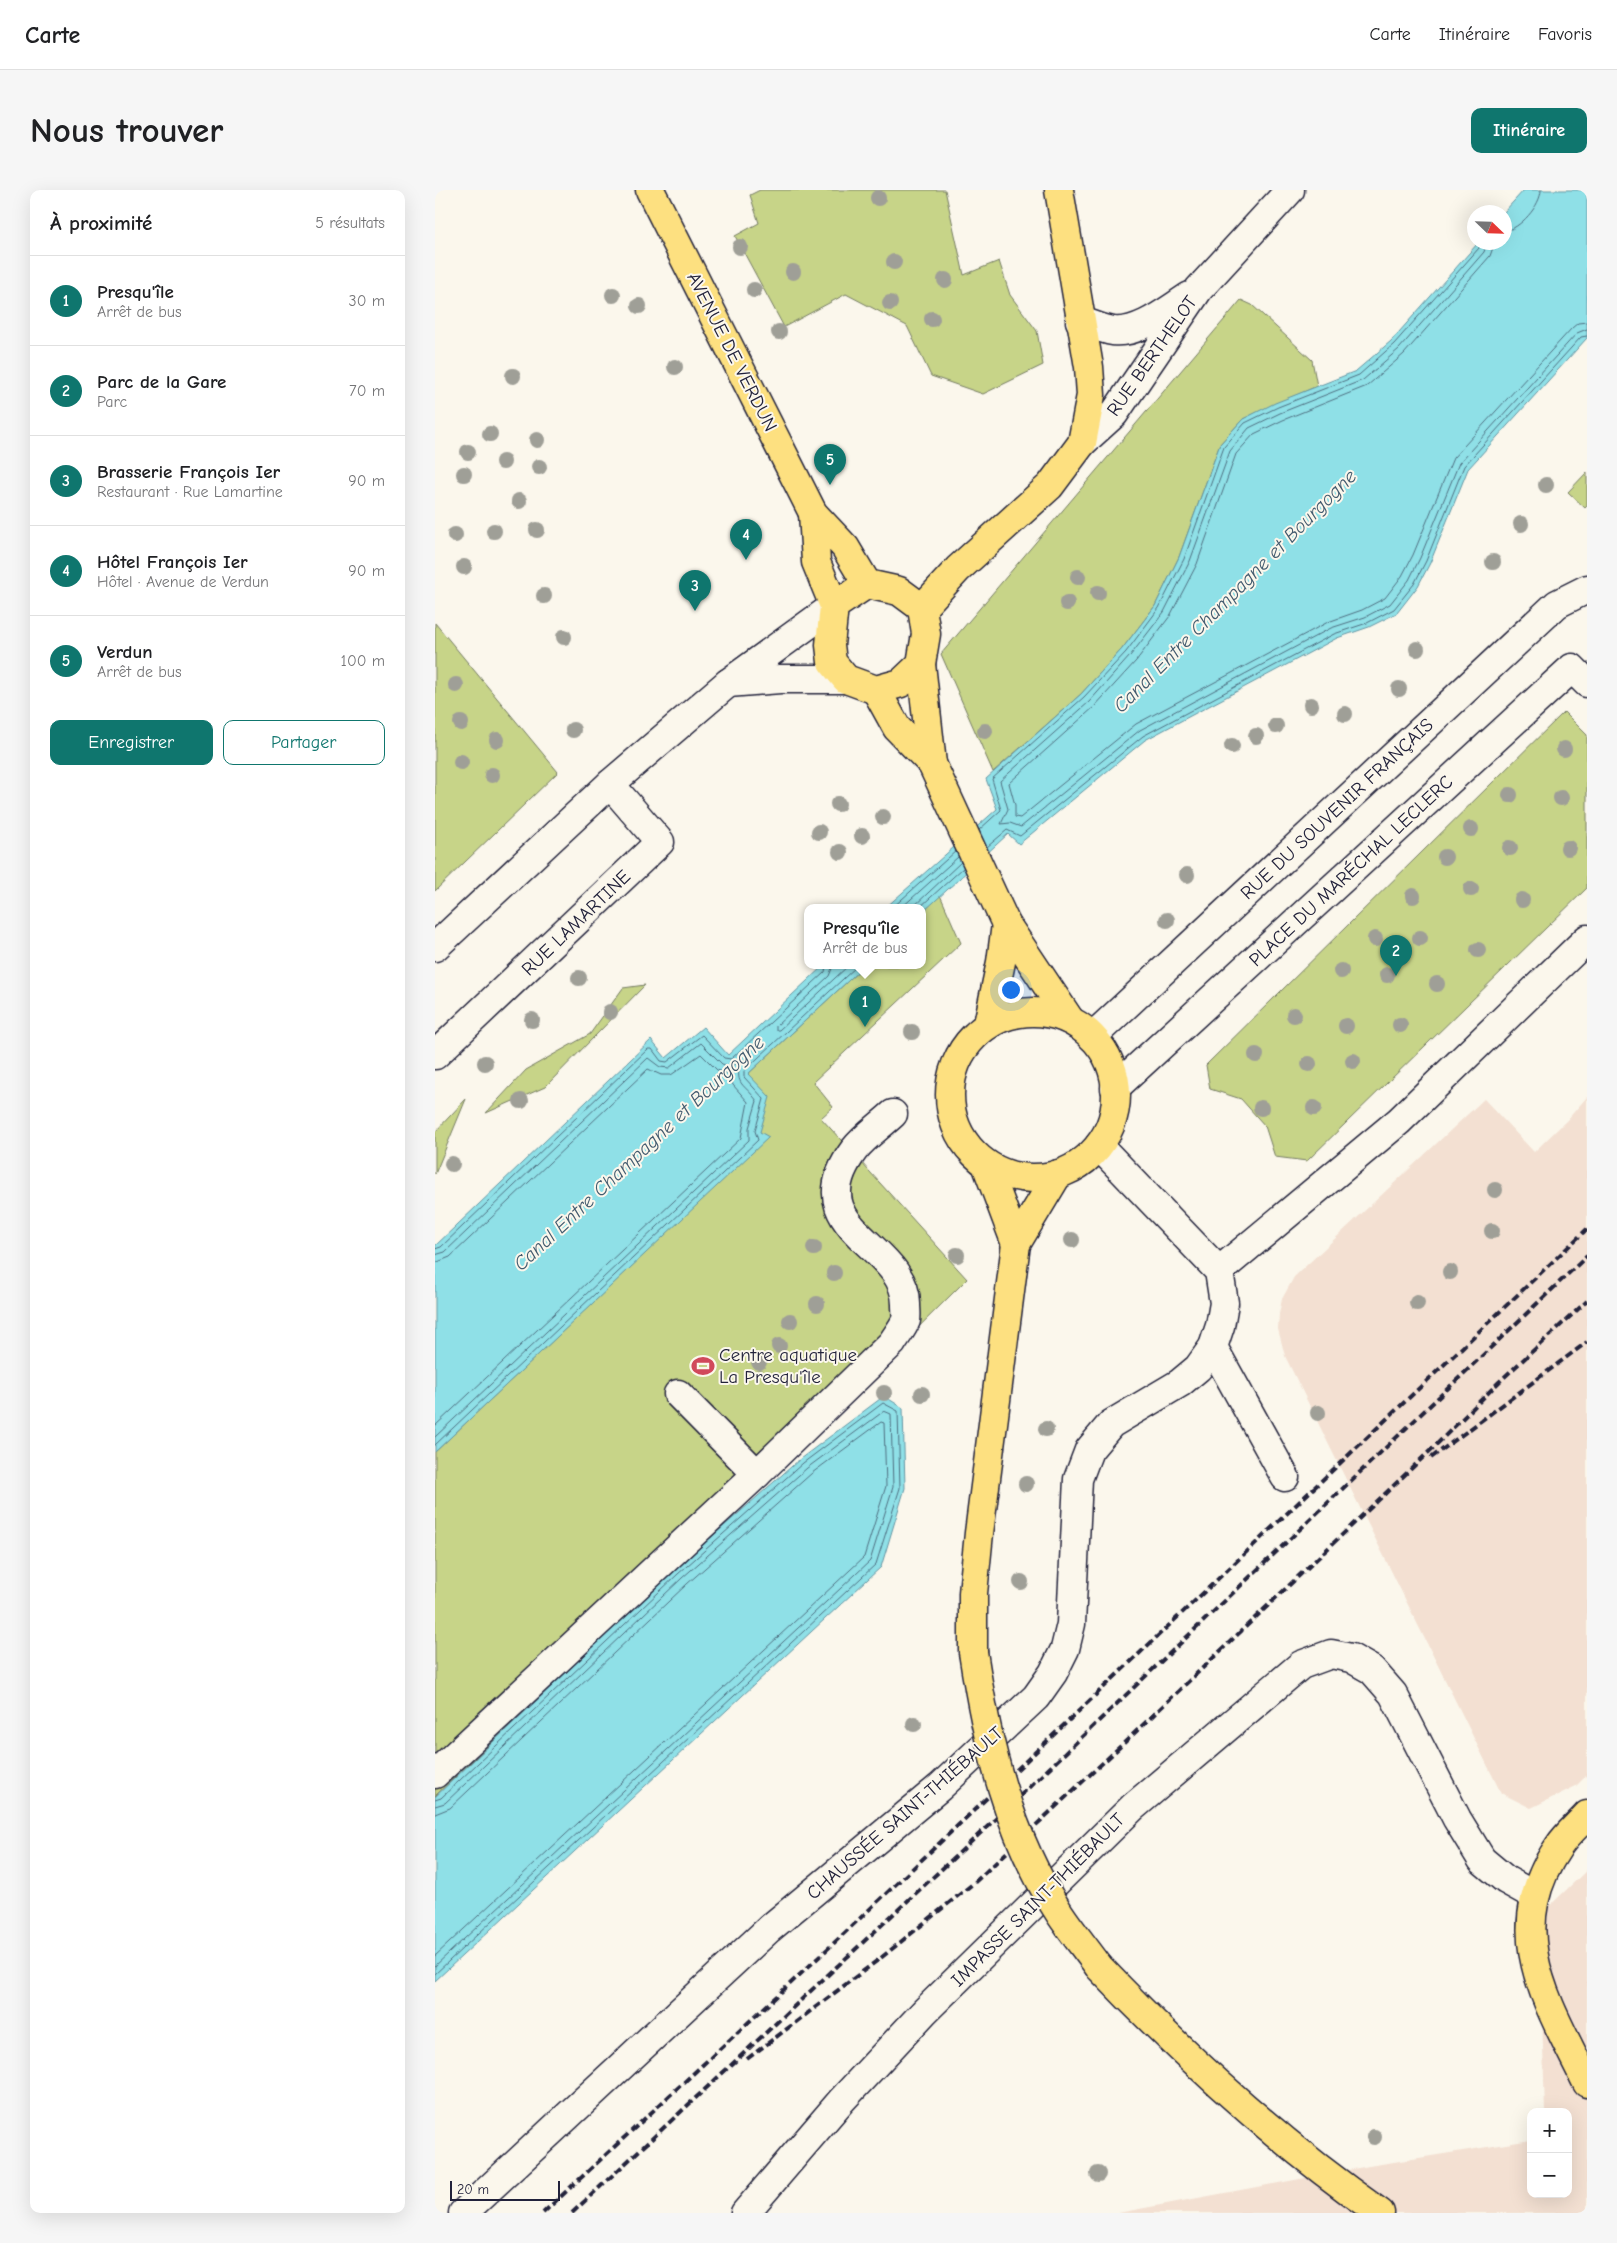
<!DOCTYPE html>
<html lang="fr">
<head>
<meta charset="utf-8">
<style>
  body { margin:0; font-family:"Comic Neue",sans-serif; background:#f6f6f6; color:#202124 }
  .controls { position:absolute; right:15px; bottom:15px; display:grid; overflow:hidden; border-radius:10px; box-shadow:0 5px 20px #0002 }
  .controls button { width:45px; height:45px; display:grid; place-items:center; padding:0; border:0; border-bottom:1px solid #e0e0e0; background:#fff; color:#202124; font:25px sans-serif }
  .compass { position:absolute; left:1032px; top:15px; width:45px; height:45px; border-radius:50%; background:#fff; box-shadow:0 5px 20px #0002; rotate:113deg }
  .scale { position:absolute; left:15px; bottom:12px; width:110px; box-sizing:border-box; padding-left:5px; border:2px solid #22223b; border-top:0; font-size:14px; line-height:18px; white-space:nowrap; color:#22223b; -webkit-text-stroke:4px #fbf7ec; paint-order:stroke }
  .you { position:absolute; left:575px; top:799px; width:18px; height:18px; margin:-12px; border:4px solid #fff; border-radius:50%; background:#1a73e8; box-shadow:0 0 0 8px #1a73e833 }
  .badge { display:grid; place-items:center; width:32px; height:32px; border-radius:50%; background:#0f766e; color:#fff; font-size:16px; font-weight:700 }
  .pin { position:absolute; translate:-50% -41px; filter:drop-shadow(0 1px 2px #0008) }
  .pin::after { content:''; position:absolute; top:26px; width:18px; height:15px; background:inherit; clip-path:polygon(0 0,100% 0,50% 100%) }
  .popup { position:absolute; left:369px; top:714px; width:122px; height:65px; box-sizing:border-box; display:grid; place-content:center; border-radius:10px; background:#fff; filter:drop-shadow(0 1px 4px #0005); font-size:16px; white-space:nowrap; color:#757577 }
  .popup b { font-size:19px; color:#202124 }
  .popup::after { content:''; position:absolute; left:50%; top:100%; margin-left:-10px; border:10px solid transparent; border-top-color:#fff }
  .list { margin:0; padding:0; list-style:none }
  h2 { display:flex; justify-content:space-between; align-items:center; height:65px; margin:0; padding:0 20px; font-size:21px }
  h2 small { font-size:16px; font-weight:400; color:#757577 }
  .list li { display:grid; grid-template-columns:32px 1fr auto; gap:15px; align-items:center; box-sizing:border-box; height:90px; padding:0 20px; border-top:1px solid #e0e0e0 }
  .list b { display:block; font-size:19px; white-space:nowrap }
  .list p { margin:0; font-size:16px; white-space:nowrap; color:#757577 }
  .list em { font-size:16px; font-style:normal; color:#757577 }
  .actions { display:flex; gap:10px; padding:15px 20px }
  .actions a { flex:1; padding:11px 0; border:1px solid #0f766e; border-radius:10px; text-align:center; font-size:18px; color:#0f766e }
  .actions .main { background:#0f766e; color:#fff }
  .map { position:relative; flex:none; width:1152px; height:2023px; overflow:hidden; border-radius:10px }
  header { display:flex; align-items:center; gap:30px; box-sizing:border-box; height:70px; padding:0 25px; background:#fff; border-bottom:1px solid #e0e0e0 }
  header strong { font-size:24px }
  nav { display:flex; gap:28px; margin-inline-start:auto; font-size:18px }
  .intro { display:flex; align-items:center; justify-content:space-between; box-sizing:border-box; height:120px; padding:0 30px }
  h1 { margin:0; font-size:35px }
  .button { padding:12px 22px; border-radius:10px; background:#0f766e; color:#fff; font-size:18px; font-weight:700 }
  main { display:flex; gap:30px; padding:0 30px }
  aside { flex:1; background:#fff; border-radius:10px; box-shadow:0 5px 20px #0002 }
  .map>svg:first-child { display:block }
  .built { fill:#f3e0d2 }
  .green { fill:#c7d488; stroke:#747b62 }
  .water { fill:#8fe0e7; stroke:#6394a2 }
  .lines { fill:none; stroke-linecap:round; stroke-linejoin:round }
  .shore { stroke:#4e6e80; stroke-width:1 }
  .minor-casing { stroke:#22223b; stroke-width:31 }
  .major-casing { stroke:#22223b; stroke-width:31 }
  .minor { stroke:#fbf7ec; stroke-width:28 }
  .major { stroke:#fde080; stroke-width:28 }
  .rail { stroke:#22223b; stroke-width:4; stroke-dasharray:8 4; stroke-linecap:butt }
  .major-bridge-casing { stroke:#22223b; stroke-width:31; stroke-linecap:butt }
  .major-bridge { stroke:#fde080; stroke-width:28 }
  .tree { fill:#9f9f97 }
  .labels { text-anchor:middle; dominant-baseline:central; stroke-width:4; stroke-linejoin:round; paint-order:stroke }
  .street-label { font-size:19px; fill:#22223b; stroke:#fbf7ec }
  .poi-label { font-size:19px; fill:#22223b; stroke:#fbf7ec; text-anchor:start }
  .water-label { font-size:20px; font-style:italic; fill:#435b6f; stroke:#fbf7ec }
</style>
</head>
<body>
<header>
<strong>Carte</strong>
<nav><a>Carte</a><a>Itinéraire</a><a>Favoris</a></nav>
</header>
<div class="intro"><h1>Nous trouver</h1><a class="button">Itinéraire</a></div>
<main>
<aside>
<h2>À proximité<small>5 résultats</small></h2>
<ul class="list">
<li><span class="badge">1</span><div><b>Presqu'île</b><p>Arrêt de bus</p></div><em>30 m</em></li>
<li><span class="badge">2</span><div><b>Parc de la Gare</b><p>Parc</p></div><em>70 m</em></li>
<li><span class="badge">3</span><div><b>Brasserie François Ier</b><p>Restaurant · Rue Lamartine</p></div><em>90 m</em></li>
<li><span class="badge">4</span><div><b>Hôtel François Ier</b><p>Hôtel · Avenue de Verdun</p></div><em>90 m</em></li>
<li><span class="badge">5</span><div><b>Verdun</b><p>Arrêt de bus</p></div><em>100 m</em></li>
</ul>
<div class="actions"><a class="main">Enregistrer</a><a>Partager</a></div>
</aside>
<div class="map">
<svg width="1152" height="2023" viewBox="0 0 1152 2023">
  <rect width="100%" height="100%" fill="#fbf7ec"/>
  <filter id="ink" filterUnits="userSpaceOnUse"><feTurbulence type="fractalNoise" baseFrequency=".02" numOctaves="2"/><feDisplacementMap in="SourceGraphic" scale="10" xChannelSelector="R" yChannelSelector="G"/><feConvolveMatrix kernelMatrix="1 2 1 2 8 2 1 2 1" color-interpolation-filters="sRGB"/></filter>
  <g filter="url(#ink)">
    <!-- built -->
    <g class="built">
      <path d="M1152,907V1585L1141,1596L1096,1618L1066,1603L850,1166L843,1139L844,1124L847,1109L859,1087L1049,909L1099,962L1132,930Z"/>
      <path d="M1152,1680V2023H683L934,1976L1096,1950V2004H1133V1922H1110L1104,1726Z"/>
    </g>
    <!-- green -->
    <g class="green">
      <path d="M325,0H510L529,85L564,71L575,105L602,141L608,175L548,204L496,186L472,136L411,104L349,137L300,46L324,33L315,5Z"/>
      <path d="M806,110L817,115L877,170L882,196L808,229L785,254L744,367L720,416L687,459L646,504L558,582L506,464Z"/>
      <path d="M1152,282V316L1150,318L1133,302Z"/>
      <path d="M0,433L123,582L0,701Z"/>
      <path d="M1129,522L1152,545V698L872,971L840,967L830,936L806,909L775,899L771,875Z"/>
      <path d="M505,705L526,753L378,892L398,917L386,928L532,1089L239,1380L0,1606V1262L333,947L324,942L313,884L429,776H488V722Z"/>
      <path d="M210,795L110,897L51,923L91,880L155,844L188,798Z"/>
      <path d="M31,909L0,984V942Z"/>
    </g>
    <!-- water -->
    <g class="water">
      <path d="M1089,0H1152V148L1033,279L995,373L983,396L962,423L934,437L902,448L710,550L584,654L573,644L488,722V718H450L562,619L551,589L646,504L687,459L720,416L744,367L785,254L808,229L840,213L921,181L956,151L1043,53L1070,52L1069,22Z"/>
      <path d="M388,776H429L313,884L335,907L325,942L334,947L0,1262V1056L216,850L231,868L268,837L293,865Z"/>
      <path d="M449,1206L468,1218L470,1298L446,1377L0,1791V1607L239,1380L365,1269Z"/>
    </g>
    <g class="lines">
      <!-- shore -->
      <g class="shore">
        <path d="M1070,41C1085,39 1106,15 1106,0"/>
        <path d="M1052,52L1049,62L964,159L928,190L845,223L814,238L795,261L755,371L729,422L695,466L654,512L565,591L573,619L566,634L575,633L586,637L705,540L896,438L930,427L955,414L974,390L985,368L1024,273L1142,143L1152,139"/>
        <path d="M1060,52L1055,66L969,164L932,196L848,230L819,244L801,264L762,374L735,426L701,471L659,517L574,593L580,615V627L585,628L701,534L893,432L927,420L950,408L967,386L978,365L1018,268L1137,138L1143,133L1152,132"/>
        <path d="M544,640L566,620L557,589L649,507L691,462L724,418L749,369L789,257L810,233L843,217L924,185L959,154L1044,58L1046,52"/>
        <path d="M552,657L572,640L585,646L708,546L899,444L932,433L959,419L979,394L991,371L1029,276L1146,147L1152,146"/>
        <path d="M457,718L521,661"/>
        <path d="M466,718L523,667"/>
        <path d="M477,718L526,672"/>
        <path d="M484,718L528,678"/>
        <path d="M398,776L394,786L341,836V840H344L413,776"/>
        <path d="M0,1059L6,1057L213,859H217L226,871L232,872L267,845L289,868L296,869L390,782L391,776"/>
        <path d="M0,1065L10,1062L213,868L225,877L234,878L266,853L287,874L294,876L305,873C300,896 309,893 322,911L314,938V950L0,1247"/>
        <path d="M0,1073L15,1067L213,879L226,885H236L266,864L282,880L294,884L298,895L313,912L306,948L0,1236"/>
        <path d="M0,1255L323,950L320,941L329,909L309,887V881L422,776"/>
        <path d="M0,1610L6,1608L243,1384L368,1273L448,1213L463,1221L465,1298L441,1374L0,1784"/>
        <path d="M0,1616L10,1613L247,1388L372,1278L449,1221L456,1224L458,1297L435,1371L0,1776"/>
        <path d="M0,1624L15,1618L252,1394L377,1283L446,1232L449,1233L451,1296L429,1367L0,1766"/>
      </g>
      <defs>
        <g id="minor">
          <path d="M645,131C656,134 667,139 678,141C705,144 734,119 755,106"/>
          <path d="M647,253L679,224L764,99L855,0"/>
          <path d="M293,493L345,489H411"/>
          <path d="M0,757L175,594L293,493L399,416"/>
          <path d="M657,847L1122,414L1152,399"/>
          <path d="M0,865L225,652L175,594"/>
          <path d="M680,898L1137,478L1152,493"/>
          <path d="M784,1081L964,931L1152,749"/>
          <path d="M778,1157L850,1287"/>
          <path d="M243,1204L322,1284"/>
          <path d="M0,1584L322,1284L457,1153C461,1146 468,1138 471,1130C472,1126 471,1119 471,1115C472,1053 360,1040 419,960C429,947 445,936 458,924"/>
          <path d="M28,2023L334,1739L505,1597L601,1507L618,1483L630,1459L636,1434L643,1289L654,1260L676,1234L745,1193L763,1178L778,1157L785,1136L789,1113L784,1081L664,956"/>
          <path d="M310,2023L406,1911L490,1821L698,1617L866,1475L896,1464L916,1468L937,1480L958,1504L1022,1629L1047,1670L1071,1690L1100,1706"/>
        </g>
        <g id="major">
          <path d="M215,0L378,323L410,357L432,394"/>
          <path d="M378,323L381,372L399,416L395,455L397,472L411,489L441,500L466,493L486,474L491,444L487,418L464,401L432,394L399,416"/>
          <path d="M487,418L523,379L615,296L647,253L656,205L654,177L624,0"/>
          <path d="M486,474L497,574"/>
          <path d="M441,500L462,538L497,574L571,734L635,830"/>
          <circle cx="598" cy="905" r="83"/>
          <path d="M553,834L566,772L571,734"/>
          <path d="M551,974L581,1054"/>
          <path d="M538,1462V1403L544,1343L581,1054L623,984"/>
          <path d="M1152,1625C1143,1635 1131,1645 1124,1656C1065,1742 1113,1813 1152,1893"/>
          <path d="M664,1777C750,1867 843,1952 945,2023"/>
        </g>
      </defs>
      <!-- minor casing -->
      <use href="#minor" class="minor-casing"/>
      <!-- major casing -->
      <use href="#major" class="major-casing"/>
      <!-- minor -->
      <use href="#minor" class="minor"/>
      <!-- major -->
      <use href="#major" class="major"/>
      <!-- rail -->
      <g class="rail">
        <path d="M996,1268L1152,1152"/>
        <path d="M312,1869L447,1767L540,1692L689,1553L999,1257L1064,1192L1152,1111"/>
        <path d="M108,2023L399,1753L1152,1039"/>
        <path d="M137,2023L567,1623L1152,1066"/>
      </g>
      <defs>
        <path id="major-bridge" d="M538,1462C552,1554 573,1645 625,1724C637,1742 651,1759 664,1777"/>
      </defs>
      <!-- major-bridge casing -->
      <use href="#major-bridge" class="major-bridge-casing"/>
      <!-- major-bridge -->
      <use href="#major-bridge" class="major-bridge"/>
    </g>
    <!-- trees -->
    <g class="tree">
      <circle cx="443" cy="8" r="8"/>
      <circle cx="305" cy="57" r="8"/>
      <circle cx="459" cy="72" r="8"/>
      <circle cx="358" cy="82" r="8"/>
      <circle cx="510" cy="90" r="8"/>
      <circle cx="319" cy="100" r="8"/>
      <circle cx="178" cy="105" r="8"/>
      <circle cx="455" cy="113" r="8"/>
      <circle cx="204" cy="116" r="8"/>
      <circle cx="497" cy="129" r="8"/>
      <circle cx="344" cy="142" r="8"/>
      <circle cx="240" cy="177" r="8"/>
      <circle cx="78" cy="186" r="8"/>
      <circle cx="55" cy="244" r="8"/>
      <circle cx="102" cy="250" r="8"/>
      <circle cx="33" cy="262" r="8"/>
      <circle cx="68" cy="272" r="8"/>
      <circle cx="104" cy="277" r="8"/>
      <circle cx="29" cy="284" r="8"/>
      <circle cx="1111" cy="295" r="8"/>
      <circle cx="84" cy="311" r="8"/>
      <circle cx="1086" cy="334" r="8"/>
      <circle cx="102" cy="340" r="8"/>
      <circle cx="59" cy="341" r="8"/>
      <circle cx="20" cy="345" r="8"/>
      <circle cx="1058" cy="372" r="8"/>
      <circle cx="29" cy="377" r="8"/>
      <circle cx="643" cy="387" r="8"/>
      <circle cx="663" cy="403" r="8"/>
      <circle cx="109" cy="406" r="8"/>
      <circle cx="632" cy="413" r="8"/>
      <circle cx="129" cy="447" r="8"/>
      <circle cx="982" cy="459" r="8"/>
      <circle cx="21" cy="495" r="8"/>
      <circle cx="964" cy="499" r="8"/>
      <circle cx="876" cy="515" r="8"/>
      <circle cx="910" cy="524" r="8"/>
      <circle cx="26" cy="533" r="8"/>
      <circle cx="841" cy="536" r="8"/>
      <circle cx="138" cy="540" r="8"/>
      <circle cx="550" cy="541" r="8"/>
      <circle cx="821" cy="546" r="8"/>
      <circle cx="62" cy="550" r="8"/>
      <circle cx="797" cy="556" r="8"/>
      <circle cx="1129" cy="559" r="8"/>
      <circle cx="26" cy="572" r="8"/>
      <circle cx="57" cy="585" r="8"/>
      <circle cx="1075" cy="605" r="8"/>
      <circle cx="1126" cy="608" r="8"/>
      <circle cx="403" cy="614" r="8"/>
      <circle cx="448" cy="627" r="8"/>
      <circle cx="1036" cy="639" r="8"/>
      <circle cx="384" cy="642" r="8"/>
      <circle cx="427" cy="646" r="8"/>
      <circle cx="1075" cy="658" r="8"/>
      <circle cx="1133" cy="658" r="8"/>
      <circle cx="405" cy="662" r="8"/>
      <circle cx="1010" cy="667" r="8"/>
      <circle cx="752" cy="685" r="8"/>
      <circle cx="1036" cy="699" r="8"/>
      <circle cx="978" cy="706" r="8"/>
      <circle cx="1087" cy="710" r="8"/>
      <circle cx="732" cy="730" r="8"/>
      <circle cx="985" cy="748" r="8"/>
      <circle cx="940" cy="749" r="8"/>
      <circle cx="1043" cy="760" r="8"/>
      <circle cx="906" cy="781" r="8"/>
      <circle cx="952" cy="785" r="8"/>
      <circle cx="144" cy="788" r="8"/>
      <circle cx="1002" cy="794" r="8"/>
      <circle cx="175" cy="822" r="8"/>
      <circle cx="859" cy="825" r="8"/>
      <circle cx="97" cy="830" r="8"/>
      <circle cx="965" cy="835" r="8"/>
      <circle cx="911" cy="836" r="8"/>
      <circle cx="477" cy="842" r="8"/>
      <circle cx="821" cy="865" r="8"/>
      <circle cx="918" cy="871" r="8"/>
      <circle cx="50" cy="873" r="8"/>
      <circle cx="874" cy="874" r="8"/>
      <circle cx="86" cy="911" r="8"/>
      <circle cx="826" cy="918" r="8"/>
      <circle cx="879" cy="918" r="8"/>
      <circle cx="17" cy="974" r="8"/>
      <circle cx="1060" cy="1000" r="8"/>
      <circle cx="1057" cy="1041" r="8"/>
      <circle cx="637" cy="1050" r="8"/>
      <circle cx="379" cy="1058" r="8"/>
      <circle cx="522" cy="1065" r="8"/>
      <circle cx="1015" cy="1082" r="8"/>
      <circle cx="399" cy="1083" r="8"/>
      <circle cx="982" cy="1113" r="8"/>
      <circle cx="382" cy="1114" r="8"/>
      <circle cx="355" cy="1131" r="8"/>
      <circle cx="344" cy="1156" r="8"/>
      <circle cx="324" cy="1172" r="8"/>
      <circle cx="449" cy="1203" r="8"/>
      <circle cx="487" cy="1204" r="8"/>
      <circle cx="883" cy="1223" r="8"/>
      <circle cx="611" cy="1239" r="8"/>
      <circle cx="591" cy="1294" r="8"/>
      <circle cx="586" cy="1392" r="8"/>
      <circle cx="479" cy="1534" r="8"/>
      <circle cx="939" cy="1947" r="8"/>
      <circle cx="663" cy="1984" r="8"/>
    </g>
  </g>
  <!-- icons -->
  <defs>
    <symbol id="stadium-bare" viewBox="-9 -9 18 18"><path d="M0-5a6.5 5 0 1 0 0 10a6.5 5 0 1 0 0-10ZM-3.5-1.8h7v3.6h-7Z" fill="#d1495b" stroke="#fbf7ec" stroke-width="2.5" paint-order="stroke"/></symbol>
  </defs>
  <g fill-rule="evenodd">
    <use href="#stadium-bare" x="252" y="1160" width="32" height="32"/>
  </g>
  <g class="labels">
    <!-- street labels -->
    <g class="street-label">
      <text transform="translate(297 162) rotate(63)">AVENUE DE VERDUN</text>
      <text transform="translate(717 166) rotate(-55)">RUE BERTHELOT</text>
      <text transform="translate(902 619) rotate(-43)">RUE DU SOUVENIR FRANÇAIS</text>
      <text transform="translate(916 681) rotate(-43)">PLACE DU MARÉCHAL LECLERC</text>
      <text transform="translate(141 733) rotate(-44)">RUE LAMARTINE</text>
      <text transform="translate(470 1623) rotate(-41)">CHAUSSÉE SAINT-THIÉBAULT</text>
      <text transform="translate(603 1710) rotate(-45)">IMPASSE SAINT-THIÉBAULT</text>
    </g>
    <!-- poi labels -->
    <g class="poi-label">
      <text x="284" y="1165">Centre aquatique<tspan x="284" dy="22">La Presqu'île</tspan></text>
    </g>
    <!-- water labels -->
    <g class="water-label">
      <text transform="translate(800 401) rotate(-45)">Canal Entre Champagne et Bourgogne</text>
      <text transform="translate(204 963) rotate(-43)">Canal Entre Champagne et Bourgogne</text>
    </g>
  </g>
</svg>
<div class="controls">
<button>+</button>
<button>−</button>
</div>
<svg class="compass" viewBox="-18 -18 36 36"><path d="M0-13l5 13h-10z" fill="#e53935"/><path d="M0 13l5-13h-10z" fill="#757577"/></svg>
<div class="scale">20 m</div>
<div class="you"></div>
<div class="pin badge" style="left:430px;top:837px">1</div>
<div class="popup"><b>Presqu'île</b>Arrêt de bus</div>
<div class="pin badge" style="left:961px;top:786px">2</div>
<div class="pin badge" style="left:260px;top:421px">3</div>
<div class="pin badge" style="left:311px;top:370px">4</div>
<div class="pin badge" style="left:395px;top:295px">5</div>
</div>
</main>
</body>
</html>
